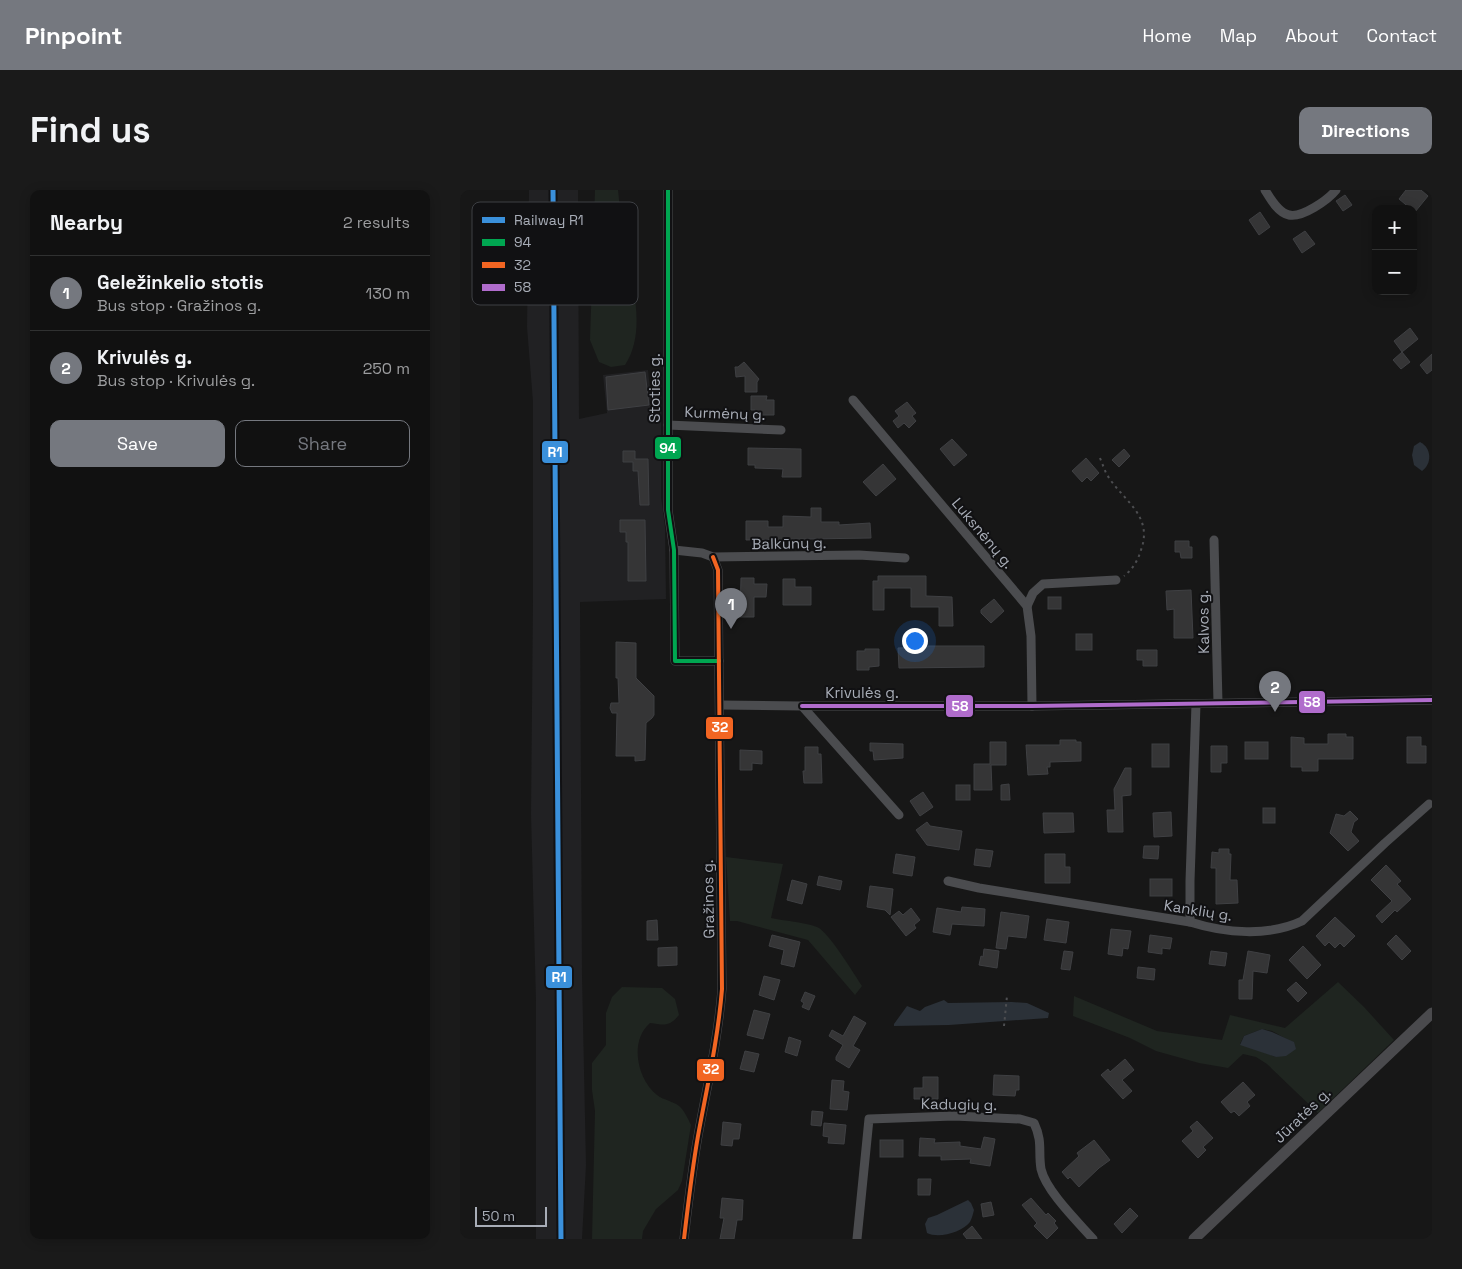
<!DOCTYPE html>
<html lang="en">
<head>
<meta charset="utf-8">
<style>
  body { margin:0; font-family:"Space Grotesk",sans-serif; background:#1a1a1a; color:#f1f3f6 }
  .controls { position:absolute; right:15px; top:15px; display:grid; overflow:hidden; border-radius:10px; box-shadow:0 2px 12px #0003 }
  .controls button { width:45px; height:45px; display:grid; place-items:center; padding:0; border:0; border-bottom:1px solid #303131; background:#111; color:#f1f3f6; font:25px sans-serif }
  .scale { position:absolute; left:15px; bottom:12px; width:72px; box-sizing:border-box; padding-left:5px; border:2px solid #a8adb7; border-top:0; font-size:14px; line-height:18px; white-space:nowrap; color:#a8adb7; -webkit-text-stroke:4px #111113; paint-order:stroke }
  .you { position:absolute; left:454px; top:450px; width:18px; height:18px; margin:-12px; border:4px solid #fff; border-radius:50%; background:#1a73e8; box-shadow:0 0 0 8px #1a73e833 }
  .badge { display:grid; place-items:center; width:32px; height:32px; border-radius:50%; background:#75787f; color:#fff; font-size:16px; font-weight:700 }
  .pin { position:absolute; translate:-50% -41px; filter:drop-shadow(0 1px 2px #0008) }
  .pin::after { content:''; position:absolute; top:26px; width:18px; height:15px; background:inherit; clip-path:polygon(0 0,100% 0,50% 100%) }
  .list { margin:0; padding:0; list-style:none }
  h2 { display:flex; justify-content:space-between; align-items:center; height:65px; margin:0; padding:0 20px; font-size:21px }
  h2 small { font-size:16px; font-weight:400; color:#9c9d9f }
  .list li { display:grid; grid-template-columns:32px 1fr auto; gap:15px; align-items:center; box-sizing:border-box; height:75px; padding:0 20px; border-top:1px solid #303131 }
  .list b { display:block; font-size:19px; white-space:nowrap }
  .list p { margin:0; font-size:16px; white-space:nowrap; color:#9c9d9f }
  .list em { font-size:16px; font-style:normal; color:#9c9d9f }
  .actions { display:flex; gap:10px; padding:15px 20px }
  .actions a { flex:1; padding:11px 0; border:1px solid #75787f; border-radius:10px; text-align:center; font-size:18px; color:#75787f }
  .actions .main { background:#75787f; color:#fff }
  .map { position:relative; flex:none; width:972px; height:1049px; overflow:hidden; border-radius:10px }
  header { display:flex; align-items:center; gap:30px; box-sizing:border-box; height:70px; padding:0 25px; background:#75787f; color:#fff }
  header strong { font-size:24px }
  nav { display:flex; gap:28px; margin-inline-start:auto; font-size:18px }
  .intro { display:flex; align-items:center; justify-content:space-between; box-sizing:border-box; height:120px; padding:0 30px }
  h1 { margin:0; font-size:35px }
  .button { padding:12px 22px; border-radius:10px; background:#75787f; color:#fff; font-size:18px; font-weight:700 }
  main { display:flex; gap:30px; padding:0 30px }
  aside { flex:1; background:#111; border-radius:10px; box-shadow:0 2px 12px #0003 }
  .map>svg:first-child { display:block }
  .built { fill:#212123 }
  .green { fill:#1f2520; fill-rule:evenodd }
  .water { fill:#2b3138 }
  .building { fill:#353536; stroke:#3f4043 }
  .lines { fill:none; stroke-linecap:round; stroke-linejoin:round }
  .path { stroke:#4d4e51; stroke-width:2; stroke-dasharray:2.5 4; stroke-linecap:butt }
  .street { stroke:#4b4c4f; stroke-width:9 }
  .secondary { stroke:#4a4a4d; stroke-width:11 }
  .bus-1-casing { stroke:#111113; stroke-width:8 }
  .bus-2-casing { stroke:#111113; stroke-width:8 }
  .bus-3-casing { stroke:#111113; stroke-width:8 }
  .bus-1 { stroke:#00a651; stroke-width:4 }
  .bus-2 { stroke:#f26522; stroke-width:4 }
  .bus-3 { stroke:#b06ccc; stroke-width:4 }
  .rail-1-casing { stroke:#111113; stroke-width:9 }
  .rail-1 { stroke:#3a90db; stroke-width:5 }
  .labels { text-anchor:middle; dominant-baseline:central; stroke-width:4; stroke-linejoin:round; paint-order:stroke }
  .street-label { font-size:15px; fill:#a8adb7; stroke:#111113 }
  .key { fill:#111113; stroke:#3e4044; stroke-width:1 }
  .key-label { font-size:14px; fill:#a8adb7 }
  .line-badge { stroke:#111113; stroke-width:2 }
  .badge-label { font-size:14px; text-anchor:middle; font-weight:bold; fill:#fff }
</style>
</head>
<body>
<header>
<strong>Pinpoint</strong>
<nav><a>Home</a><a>Map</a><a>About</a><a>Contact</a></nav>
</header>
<div class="intro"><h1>Find us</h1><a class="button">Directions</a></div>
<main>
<aside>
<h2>Nearby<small>2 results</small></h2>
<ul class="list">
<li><span class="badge">1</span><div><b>Geležinkelio stotis</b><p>Bus stop · Gražinos g.</p></div><em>130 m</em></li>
<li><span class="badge">2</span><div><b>Krivulės g.</b><p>Bus stop · Krivulės g.</p></div><em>250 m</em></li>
</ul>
<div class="actions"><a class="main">Save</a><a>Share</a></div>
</aside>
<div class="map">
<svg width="972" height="1049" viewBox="0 0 972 1049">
  <rect width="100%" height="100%" fill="#171717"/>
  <!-- built -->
  <path class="built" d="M69,0H118L119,229L147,223L143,185L188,180L192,217H201V307L205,337L206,409L120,412L122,785L126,975L122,1049H76V811L71,624L73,410V212L67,137Z"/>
  <!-- green -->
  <g class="green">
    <path d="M135,0H158C160,16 160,34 163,50C171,88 188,140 165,175L151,177L139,172L130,150Z"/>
    <path d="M266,667L323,674L311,728C324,731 344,732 357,737C369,742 394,784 402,796L395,805L348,750L277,731H270Z"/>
    <path d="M878,792L904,817L934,850L858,923L807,874L796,867L783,864L768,878L739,873L696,861L670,848L613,826L614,806L697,841L762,850L770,825L825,838ZM802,839L812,841L834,853L816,867L780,854L784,846Z"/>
    <path d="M162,797L202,798L215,809L219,825C209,837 205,835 190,833C169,851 177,889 197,905C203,910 213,911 219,916C224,920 228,929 231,935L222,991L218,1000L196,1019L183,1041L182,1049H132L135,921L132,900V873L146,855V823L152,807Z"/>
  </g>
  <!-- water -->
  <g class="water">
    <path d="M960,252C972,258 972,274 962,281L954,275L952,265L954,256Z"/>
    <path d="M484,810L488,813L552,812L567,813L589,823L588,828L489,835L434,836V834L447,816L460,821L465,817Z"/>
    <path d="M802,839L812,842L834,852L836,859L826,866L816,867L780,855L784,846Z"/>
    <path d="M508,1010L511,1013L514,1020C513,1024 512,1028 510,1032C502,1042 479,1049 467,1043L465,1034L468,1028L477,1025Z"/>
  </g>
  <!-- building -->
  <g class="building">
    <path d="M946,0H961L968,6L955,22L953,19H951L939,9Z"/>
    <path d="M885,5L892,15L883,21L876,11Z"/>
    <path d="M800,22L810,37L799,45L789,30Z"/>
    <path d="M845,41L855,54L842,63L833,49Z"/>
    <path d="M950,138L958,149L942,162L934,151Z"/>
    <path d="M942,162L950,172L941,179L933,170Z"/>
    <path d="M972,164V180L967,184L960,175Z"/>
    <path d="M284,172L299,189L297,192V202H285V186L276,187L275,177H278Z"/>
    <path d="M185,182L189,215L148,220L146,187Z"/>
    <path d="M291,206H307L306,210H314V225H295V220H291Z"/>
    <path d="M447,212L456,223L452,226L456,231L449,238L444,233L438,238L433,231L439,226L435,221Z"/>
    <path d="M492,249L507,265L494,276L480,259Z"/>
    <path d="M288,258L341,259V287H322L323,279L295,278V275H288Z"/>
    <path d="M664,259L670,266L659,277L652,270Z"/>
    <path d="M163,261H175V269H188L189,315H180L178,281H173V272H163Z"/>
    <path d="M626,268L639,283L631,291L627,287L622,292L612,281Z"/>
    <path d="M423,274L436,289L416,306L403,292Z"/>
    <path d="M351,318H361V332H379V335L410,333L411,348L286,350V331H308V337H323V326L351,327Z"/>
    <path d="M160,330H185L186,391H168V352H166V342H160Z"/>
    <path d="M715,351H729V357H732V368H721L720,362H715Z"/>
    <path d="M418,386H466V406L492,407L493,436H479V417H451V398H424V420H413V391H418Z"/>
    <path d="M281,388H294V394H307L306,407H294V427H280Z"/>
    <path d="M323,389H335V397H351V415H323Z"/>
    <path d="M731,400L733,448H714V419L707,420L706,401Z"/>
    <rect x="588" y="407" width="13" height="12"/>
    <path d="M534,409L544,421L531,433L521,423V420Z"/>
    <rect x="616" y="444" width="16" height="16"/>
    <path d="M156,452L176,453V488L194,506V525L192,528L186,533L185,570L175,571V566H156L157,523H152L150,518L151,513H159L158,488H156Z"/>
    <path d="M468,456H524V477L439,478L438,458L468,457Z"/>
    <path d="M405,459H419V476L409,477V480H397V461H405Z"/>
    <path d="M677,460H697V476H683V470H677Z"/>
    <path d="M868,544H886V547H893V569H858V581H842V577H831V547L844,548V554H868Z"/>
    <path d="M947,547H961V556H966V573H947Z"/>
    <path d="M600,550H616V552H621V571L590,572V577H587L588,584L568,585L566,555H600Z"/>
    <path d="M530,552H546V575H531L532,600H514V574H530Z"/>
    <rect x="785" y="552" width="23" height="17"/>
    <path d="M410,553L443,554V568L414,570L413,561H410Z"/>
    <rect x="692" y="554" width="17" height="23"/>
    <path d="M751,556H767V573H761V582H751Z"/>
    <path d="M345,557H358V564H361L362,593H344L343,581H345Z"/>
    <path d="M280,560L302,561V574L292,573V580H280Z"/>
    <path d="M665,578H671V605L662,606L663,642H648L647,620H655L654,599Z"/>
    <path d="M549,594L550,610H541V595Z"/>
    <rect x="496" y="595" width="14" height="15"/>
    <path d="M463,602L473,617L460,626L450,611Z"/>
    <rect x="803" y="618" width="12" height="15"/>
    <path d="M890,621L898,629L894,632L891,642L899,651L888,661L870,643L876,624L884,626Z"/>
    <path d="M711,622L712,646L694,647L693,623Z"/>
    <path d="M583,623H613L614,642L584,643Z"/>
    <path d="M467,632L470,636L502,641L499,660L467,655L456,640Z"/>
    <path d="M684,656H699L698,669L683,668Z"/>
    <path d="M516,659L533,661L530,677L514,675Z"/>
    <path d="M759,659H769V664H771L770,690H777L778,713L756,714V678H751L752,662L759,663Z"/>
    <path d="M436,664L455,667L452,686L433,683Z"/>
    <path d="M585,664H605V677H610V693H585Z"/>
    <path d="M926,675L941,691L937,694L951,709L937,722L935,720L922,733L916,726L932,711L911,690Z"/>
    <path d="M359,686L382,691L380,700L357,695Z"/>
    <rect x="690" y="689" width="22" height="17"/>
    <path d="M332,690L347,694L342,714L327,710Z"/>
    <path d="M410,696L433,699L430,725L425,720L407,717Z"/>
    <path d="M502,717L525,719L524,736L492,734L490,745L473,742L477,718L501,722Z"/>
    <path d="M451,718L460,730L454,735L456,738L446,746L431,727L439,721L443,725Z"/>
    <path d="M541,722L569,726L566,748L548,746L546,759L536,758Z"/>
    <path d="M875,727L895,746L884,757L880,753L875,758L869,752L865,756L856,746Z"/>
    <path d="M587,729L609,732L606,753L584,750Z"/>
    <path d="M197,730L198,750H187V731Z"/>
    <path d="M651,739L671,741L668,759L663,758L662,766L648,764Z"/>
    <path d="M312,745L340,752L334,777L321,774L324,760L309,756Z"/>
    <path d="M690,745L712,748L710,759L702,758V764L688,762Z"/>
    <path d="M936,745L951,761L942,770L927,754Z"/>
    <path d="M843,756L861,775L847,789L829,770Z"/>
    <path d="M217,757V775L198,776V758Z"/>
    <path d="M524,759L539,761L537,778L519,775L521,766L523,767Z"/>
    <path d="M604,761L613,762L610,780L601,779Z"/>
    <path d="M751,761L767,763L765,776L749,774Z"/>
    <path d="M788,761L810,765L807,783L793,781L792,809H779V790H783Z"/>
    <path d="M678,777L695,779L694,790L677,788Z"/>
    <path d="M304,786L320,790L314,810L299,805Z"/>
    <path d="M836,792L847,803L838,812L827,800Z"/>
    <path d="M345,802L355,806L349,820L342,817L344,813L341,811Z"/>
    <path d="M294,820L310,824L303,849L287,845Z"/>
    <path d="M394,826L406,833L393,856L400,860L389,878L376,870V867L383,855L369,846L372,840L383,846Z"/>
    <path d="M329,847L341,851L337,866L325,862Z"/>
    <path d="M285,861L299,864L294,882L280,879Z"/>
    <path d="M665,869L674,880L662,890L672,901L663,909L641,885L648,879L650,882Z"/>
    <path d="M534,885L559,886V900H556L555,906L533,905Z"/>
    <path d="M463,887H478V909H454V898H463Z"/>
    <path d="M372,890L384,891L383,901L389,902L387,920L370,919Z"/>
    <path d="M783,892L795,905L787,912L790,916L779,926L774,921L771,923L761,912Z"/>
    <path d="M352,921L363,922L361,936L351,935Z"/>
    <path d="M737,931L753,948L743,957L746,960L738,968L722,951L733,941L730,937Z"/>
    <path d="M263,932L281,934L279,949H273L272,956L261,955Z"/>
    <path d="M364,933L386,935L384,954L368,953L369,947L363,946Z"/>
    <path d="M524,947L535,949L530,976L510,973L511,969L481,970V966H459L460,948L475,949L474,953L500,952V956L521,959Z"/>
    <rect x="420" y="950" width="23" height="17"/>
    <path d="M634,950L650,970L639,978L619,997L610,987L608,989L602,982L619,966L617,963Z"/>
    <path d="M458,989H471L470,1005H458Z"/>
    <path d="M262,1008L283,1010L282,1030H277L274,1049H260L264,1028H260Z"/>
    <path d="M571,1008L586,1025L588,1023L596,1031L594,1033L598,1038L587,1049L574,1036L577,1033L562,1015Z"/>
    <path d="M531,1012L534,1025L523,1027L521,1014Z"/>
    <path d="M670,1018L678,1026L662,1043L654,1034Z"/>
    <path d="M512,1036L522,1049H507L503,1044Z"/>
  </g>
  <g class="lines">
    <!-- path -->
    <g class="path">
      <path d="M640,268C642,273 644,278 646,283C661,310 694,324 681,360C678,370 673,379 664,386"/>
      <path d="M544,836L547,806"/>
    </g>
    <!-- street -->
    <g class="street">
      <path d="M208,0V320L214,360L215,471H259"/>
      <path d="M805,0C810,8 818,23 829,25C842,28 868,10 876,0"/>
      <path d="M393,210L567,416L571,446L572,516"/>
      <path d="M208,235L321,240"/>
      <path d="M754,350L758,513"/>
      <path d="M214,360L242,363L253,367L399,365L445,368"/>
      <path d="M567,416L573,403L583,394L656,390"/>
      <path d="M260,515L342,516L439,625"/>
      <path d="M342,516H572L972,510"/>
      <path d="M488,691L519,698L730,732C765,743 808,747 842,731L925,653L969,614"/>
      <path d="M730,732V691L736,514"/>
      <path d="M224,1049C228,1015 232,980 238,946C247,897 258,849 262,799L258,380L253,367"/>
      <path d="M397,1049L409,929L494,926L560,929L574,933C583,952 578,961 581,979C586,1001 618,1032 633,1049"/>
    </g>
    <!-- secondary -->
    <path class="secondary" d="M734,1049L972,823"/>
    <defs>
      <path id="bus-1" d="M208,0V320L214,360L215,471H259"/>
      <path id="bus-2" d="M224,1049C228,1015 232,980 238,946C247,897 258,849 262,799L258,380L253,367"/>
      <path id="bus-3" d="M342,516H572L972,510"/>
    </defs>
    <!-- bus-1 casing -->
    <use href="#bus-1" class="bus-1-casing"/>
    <!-- bus-2 casing -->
    <use href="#bus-2" class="bus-2-casing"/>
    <!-- bus-3 casing -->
    <use href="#bus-3" class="bus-3-casing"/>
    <!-- bus-1 -->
    <use href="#bus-1" class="bus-1"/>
    <!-- bus-2 -->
    <use href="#bus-2" class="bus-2"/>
    <!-- bus-3 -->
    <use href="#bus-3" class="bus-3"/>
    <defs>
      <path id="rail-1" d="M93,0L101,1049"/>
    </defs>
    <!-- rail-1 casing -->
    <use href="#rail-1" class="rail-1-casing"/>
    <!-- rail-1 -->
    <use href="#rail-1" class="rail-1"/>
  </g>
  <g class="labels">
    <!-- street labels -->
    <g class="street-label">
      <text transform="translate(194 198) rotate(-90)">Stoties g.</text>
      <text transform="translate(265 223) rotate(2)">Kurmėnų g.</text>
      <text transform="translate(523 343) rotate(50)">Luksnėnų g.</text>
      <text transform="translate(329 353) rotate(-1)">Balkūnų g.</text>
      <text transform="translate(743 432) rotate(-91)">Kalvos g.</text>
      <text x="402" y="502">Krivulės g.</text>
      <text transform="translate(248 709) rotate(-91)">Gražinos g.</text>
      <text transform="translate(738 720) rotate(9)">Kanklių g.</text>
      <text transform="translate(499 914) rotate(1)">Kadugių g.</text>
      <text transform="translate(842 925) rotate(-44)">Jūratės g.</text>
    </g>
  </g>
  <!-- legend -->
  <rect x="12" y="12" width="166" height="103" rx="8" class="key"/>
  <rect x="22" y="27" width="23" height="6" fill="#3a90db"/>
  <rect x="22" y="49" width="23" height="7" fill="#00a651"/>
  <rect x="22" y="72" width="23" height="6" fill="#f26522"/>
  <rect x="22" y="94" width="23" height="7" fill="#b06ccc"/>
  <g class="key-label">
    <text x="54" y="35">Railway R1</text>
    <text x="54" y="57">94</text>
    <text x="54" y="80">32</text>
    <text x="54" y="102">58</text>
  </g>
  <g class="line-badge">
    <rect x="194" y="246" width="28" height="24" rx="5" fill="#00a651"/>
    <rect x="81" y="250" width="28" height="24" rx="5" fill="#3a90db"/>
    <rect x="838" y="500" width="28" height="24" rx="5" fill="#b06ccc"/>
    <rect x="485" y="504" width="29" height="24" rx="5" fill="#b06ccc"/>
    <rect x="245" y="526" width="29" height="24" rx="5" fill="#f26522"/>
    <rect x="85" y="775" width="28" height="24" rx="5" fill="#3a90db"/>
    <rect x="236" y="868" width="29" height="24" rx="5" fill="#f26522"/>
  </g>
  <g class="badge-label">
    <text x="208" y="263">94</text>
    <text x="95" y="267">R1</text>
    <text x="852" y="517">58</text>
    <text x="500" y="521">58</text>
    <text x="260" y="542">32</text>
    <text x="99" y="792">R1</text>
    <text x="251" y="884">32</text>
  </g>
</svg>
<div class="controls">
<button>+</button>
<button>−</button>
</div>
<div class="scale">50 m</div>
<div class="you"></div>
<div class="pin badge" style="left:271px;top:439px">1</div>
<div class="pin badge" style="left:815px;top:522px">2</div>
</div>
</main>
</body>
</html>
